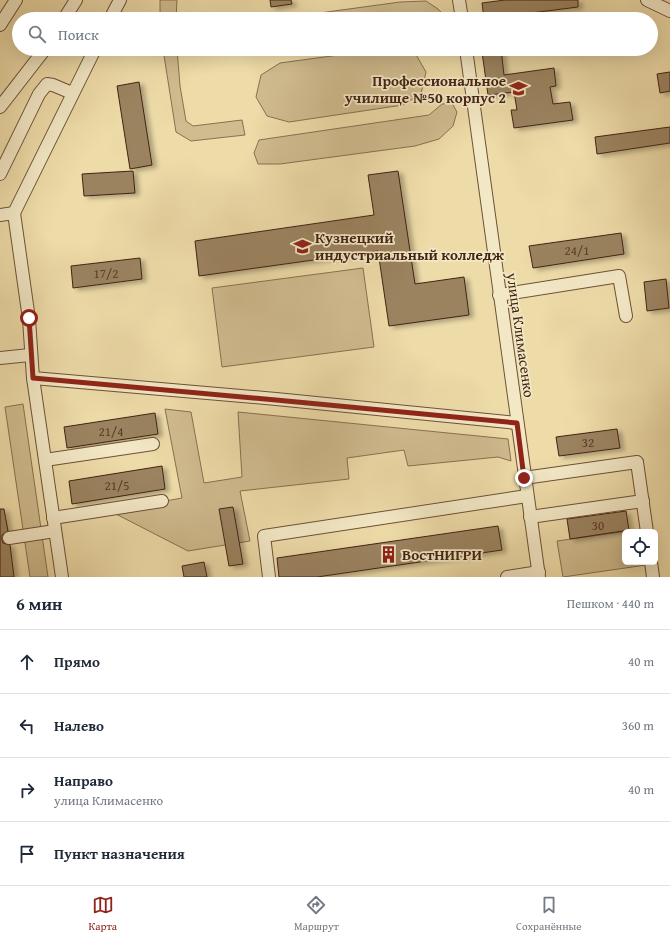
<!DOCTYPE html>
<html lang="ru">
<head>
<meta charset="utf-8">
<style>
  body { margin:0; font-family:"Gentium Book Plus",serif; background:#f2f2f3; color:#1f2937 }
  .controls { position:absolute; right:12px; bottom:12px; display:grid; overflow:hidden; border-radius:6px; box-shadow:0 4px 16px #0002 }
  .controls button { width:36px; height:36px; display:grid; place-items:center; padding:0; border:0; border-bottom:1px solid #e0e1e3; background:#fff; color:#1f2937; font:20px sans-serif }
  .stop { position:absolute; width:12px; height:12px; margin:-9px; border:3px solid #8f2418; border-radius:50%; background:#fff }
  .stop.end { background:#8f2418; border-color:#fff; box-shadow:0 1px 4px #0008 }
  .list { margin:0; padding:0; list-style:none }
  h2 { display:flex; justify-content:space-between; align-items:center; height:52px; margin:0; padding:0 16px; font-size:17px }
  h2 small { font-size:13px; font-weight:400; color:#747a83 }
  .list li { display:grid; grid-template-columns:26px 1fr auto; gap:12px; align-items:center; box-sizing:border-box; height:64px; padding:0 16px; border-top:1px solid #e0e1e3 }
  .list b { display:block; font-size:15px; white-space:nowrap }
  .list p { margin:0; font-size:13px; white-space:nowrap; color:#747a83 }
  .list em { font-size:13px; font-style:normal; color:#747a83 }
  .icon { flex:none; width:22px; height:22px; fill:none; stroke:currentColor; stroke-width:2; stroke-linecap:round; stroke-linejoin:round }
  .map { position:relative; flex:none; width:670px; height:577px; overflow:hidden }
  .search { position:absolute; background:#fff; box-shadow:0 4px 16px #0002; left:12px; right:12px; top:12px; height:44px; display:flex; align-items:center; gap:10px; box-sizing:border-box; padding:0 14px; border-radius:22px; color:#747a83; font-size:15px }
  .sheet { height:308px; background:#fff }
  nav { display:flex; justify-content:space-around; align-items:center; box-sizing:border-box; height:56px; border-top:1px solid #e0e1e3; background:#fff; font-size:11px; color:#747a83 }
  nav a { display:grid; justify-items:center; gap:2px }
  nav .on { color:#8f2418 }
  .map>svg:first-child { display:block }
  .green { fill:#d0bc8f; stroke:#897052 }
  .building { fill:#9b8361; stroke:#422314; filter:url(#shadow) }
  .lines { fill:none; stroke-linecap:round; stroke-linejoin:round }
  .minor-casing { stroke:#6d5139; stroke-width:14 }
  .minor { stroke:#f3e8c6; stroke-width:12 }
  .route { stroke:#8f2418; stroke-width:5 }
  .labels { text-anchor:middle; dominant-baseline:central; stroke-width:3.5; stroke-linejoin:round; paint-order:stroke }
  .number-label { font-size:13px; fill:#583b27 }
  .poi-label { font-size:15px; font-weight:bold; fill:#422314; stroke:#f3e8c6; text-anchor:start }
  .street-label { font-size:15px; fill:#422314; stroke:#f3e8c6 }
</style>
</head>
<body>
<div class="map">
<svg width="670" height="577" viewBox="0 0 670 577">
  <defs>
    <filter id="shadow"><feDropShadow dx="4.5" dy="2.5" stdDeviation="2" flood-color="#0004"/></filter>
  </defs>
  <rect width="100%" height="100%" fill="#eddba8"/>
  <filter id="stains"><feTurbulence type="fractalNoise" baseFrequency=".005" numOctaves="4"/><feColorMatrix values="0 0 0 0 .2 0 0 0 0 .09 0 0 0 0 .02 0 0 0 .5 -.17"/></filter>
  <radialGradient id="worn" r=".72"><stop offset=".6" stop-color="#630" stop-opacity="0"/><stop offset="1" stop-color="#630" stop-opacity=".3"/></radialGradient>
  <!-- green -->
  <g class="green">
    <path d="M160,0H177L176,19H160Z"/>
    <path d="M426,1L438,9L448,19H276L400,2Z"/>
    <path d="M163,49H177L180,86L186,121L193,126L242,120L245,135L191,141L176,132Z"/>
    <path d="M383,49H403L415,53L426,72L421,94L403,105L289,122L267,116L256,97L261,75L280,63Z"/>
    <path d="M452,103L457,112L453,126L439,139L415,146L280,164H258L254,153L259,140L429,115L442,104Z"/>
    <path d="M363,268L374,347L222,367L212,288Z"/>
    <path d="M23,404L48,577H30L5,407Z"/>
    <path d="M165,409L191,412L204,483L242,477L238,412L508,439L511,461L498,457L408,466L404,450L347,458L349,479L240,491L250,541L188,551L110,511L182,498Z"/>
    <path d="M642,529V532H625V562H645L646,565L563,577L557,541Z"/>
  </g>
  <!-- building -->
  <g class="building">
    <path d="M270,0H291L292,4L271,7Z"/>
    <path d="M505,0H578V7L484,19L482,3Z"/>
    <path d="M501,49L504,75L554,68L556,86L550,87L553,104L570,102L573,120L514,128L511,110H517L514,92L488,95L482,52Z"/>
    <path d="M670,72V91L660,93L657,74Z"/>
    <path d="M139,82L152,165L130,169L117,86Z"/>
    <path d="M670,127V143L597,154L595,137Z"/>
    <path d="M133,171L135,193L84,196L82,174Z"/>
    <path d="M398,171L415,284L464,277L469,315L389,326L378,251L199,276L195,241L374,215L368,175Z"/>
    <path d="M621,233L624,254L533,268L529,246Z"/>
    <path d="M140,258L142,279L73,288L71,266Z"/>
    <path d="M666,279L669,308L647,311L644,282Z"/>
    <path d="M155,413L158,434L67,448L64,427Z"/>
    <path d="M617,429L620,448L559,456L556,437Z"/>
    <path d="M162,466L165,489L72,504L69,481Z"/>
    <path d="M233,507L243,564L229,566L219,509Z"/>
    <path d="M0,509H4L8,531L2,535V540L3,543L10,545L14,577H0Z"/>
    <path d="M626,511L629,530L570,539L567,519Z"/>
    <path d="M498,526L502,550L317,577H279L277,558Z"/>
    <path d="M204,562L207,577H184L182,566Z"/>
  </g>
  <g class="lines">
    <defs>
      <g id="minor">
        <path d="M459,0L462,19"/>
        <path d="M647,0L670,11"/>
        <path d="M64,19L76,0"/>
        <path d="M110,19L120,0"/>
        <path d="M0,25L16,0"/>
        <path d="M466,49L539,577"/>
        <path d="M0,107L45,49"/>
        <path d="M0,174L39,94L47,84L53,85L72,93"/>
        <path d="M14,213L95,49"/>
        <path d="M0,215L14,213L29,319L33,378L62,577"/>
        <path d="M499,295L619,276L626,316"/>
        <path d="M0,358L30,355"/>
        <path d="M33,378L276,399L517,423"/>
        <path d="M45,460L153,444"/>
        <path d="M524,478L637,462L647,532"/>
        <path d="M530,517L643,501"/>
        <path d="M53,518L162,501"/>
        <path d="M9,538L55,531"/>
        <path d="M651,562L653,577"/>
        <path d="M269,577L264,536L527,496"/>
        <path d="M507,577L539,572"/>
      </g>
    </defs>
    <!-- minor casing -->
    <use href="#minor" class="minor-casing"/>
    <!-- minor -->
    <use href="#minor" class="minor"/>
  </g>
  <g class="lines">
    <!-- route -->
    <path class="route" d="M29,318L33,378L276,400L517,423L524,478"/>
  </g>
  <!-- icons -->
  <defs>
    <symbol id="university-bare" viewBox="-9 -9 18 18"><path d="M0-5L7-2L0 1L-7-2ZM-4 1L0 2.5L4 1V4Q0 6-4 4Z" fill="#8f2418" stroke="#f3e8c6" stroke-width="2.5" paint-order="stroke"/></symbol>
    <symbol id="building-bare" viewBox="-9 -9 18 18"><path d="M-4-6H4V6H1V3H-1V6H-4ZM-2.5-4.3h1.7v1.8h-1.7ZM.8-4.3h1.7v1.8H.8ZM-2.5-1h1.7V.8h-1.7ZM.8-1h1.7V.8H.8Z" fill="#8f2418" stroke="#f3e8c6" stroke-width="2.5" paint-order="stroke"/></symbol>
  </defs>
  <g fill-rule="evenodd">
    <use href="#university-bare" x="506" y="76" width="25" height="25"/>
    <use href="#university-bare" x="290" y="234" width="25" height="25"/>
    <use href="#building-bare" x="376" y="542" width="25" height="25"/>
  </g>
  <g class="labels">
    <!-- number labels -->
    <g class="number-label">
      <text x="577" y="250">24/1</text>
      <text x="106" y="273">17/2</text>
      <text x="111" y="431">21/4</text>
      <text x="588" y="442">32</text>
      <text x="117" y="485">21/5</text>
      <text x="598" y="525">30</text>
    </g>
    <!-- poi labels -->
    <g class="poi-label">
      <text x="506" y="80" text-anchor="end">Профессиональное<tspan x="506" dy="17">училище №50 корпус 2</tspan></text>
      <text x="315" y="237">Кузнецкий<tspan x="315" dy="17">индустриальный колледж</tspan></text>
      <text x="402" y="554">ВостНИГРИ</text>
    </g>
    <!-- street labels -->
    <g class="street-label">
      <text transform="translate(521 335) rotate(82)">улица Климасенко</text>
    </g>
  </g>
  <rect width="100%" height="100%" filter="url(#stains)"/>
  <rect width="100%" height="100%" fill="url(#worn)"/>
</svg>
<div class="controls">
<button><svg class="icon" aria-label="locate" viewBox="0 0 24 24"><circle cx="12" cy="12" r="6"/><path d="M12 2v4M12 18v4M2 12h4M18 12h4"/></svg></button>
</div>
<div class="stop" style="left:29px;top:318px"></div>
<div class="stop end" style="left:524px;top:478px"></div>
<div class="search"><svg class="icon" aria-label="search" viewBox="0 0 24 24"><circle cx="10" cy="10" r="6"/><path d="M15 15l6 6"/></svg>Поиск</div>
</div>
<section class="sheet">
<h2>6 мин<small>Пешком · 440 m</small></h2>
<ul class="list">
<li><svg class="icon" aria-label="ahead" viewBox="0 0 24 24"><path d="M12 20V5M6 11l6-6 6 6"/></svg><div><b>Прямо</b></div><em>40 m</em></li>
<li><svg class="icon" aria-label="left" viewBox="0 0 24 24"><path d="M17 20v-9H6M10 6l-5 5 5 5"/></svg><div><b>Налево</b></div><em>360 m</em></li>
<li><svg class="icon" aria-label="right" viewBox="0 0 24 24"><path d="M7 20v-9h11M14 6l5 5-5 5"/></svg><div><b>Направо</b><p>улица Климасенко</p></div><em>40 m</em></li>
<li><svg class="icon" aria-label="arrive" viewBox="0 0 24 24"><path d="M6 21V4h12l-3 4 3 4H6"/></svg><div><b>Пункт назначения</b></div></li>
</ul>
</section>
<nav>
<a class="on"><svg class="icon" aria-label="map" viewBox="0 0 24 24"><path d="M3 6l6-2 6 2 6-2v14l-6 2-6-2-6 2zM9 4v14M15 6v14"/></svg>Карта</a>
<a><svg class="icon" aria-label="directions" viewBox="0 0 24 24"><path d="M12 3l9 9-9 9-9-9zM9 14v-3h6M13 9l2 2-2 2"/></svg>Маршрут</a>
<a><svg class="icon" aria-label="saved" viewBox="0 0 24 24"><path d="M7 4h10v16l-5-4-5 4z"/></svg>Сохранённые</a>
</nav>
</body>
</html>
